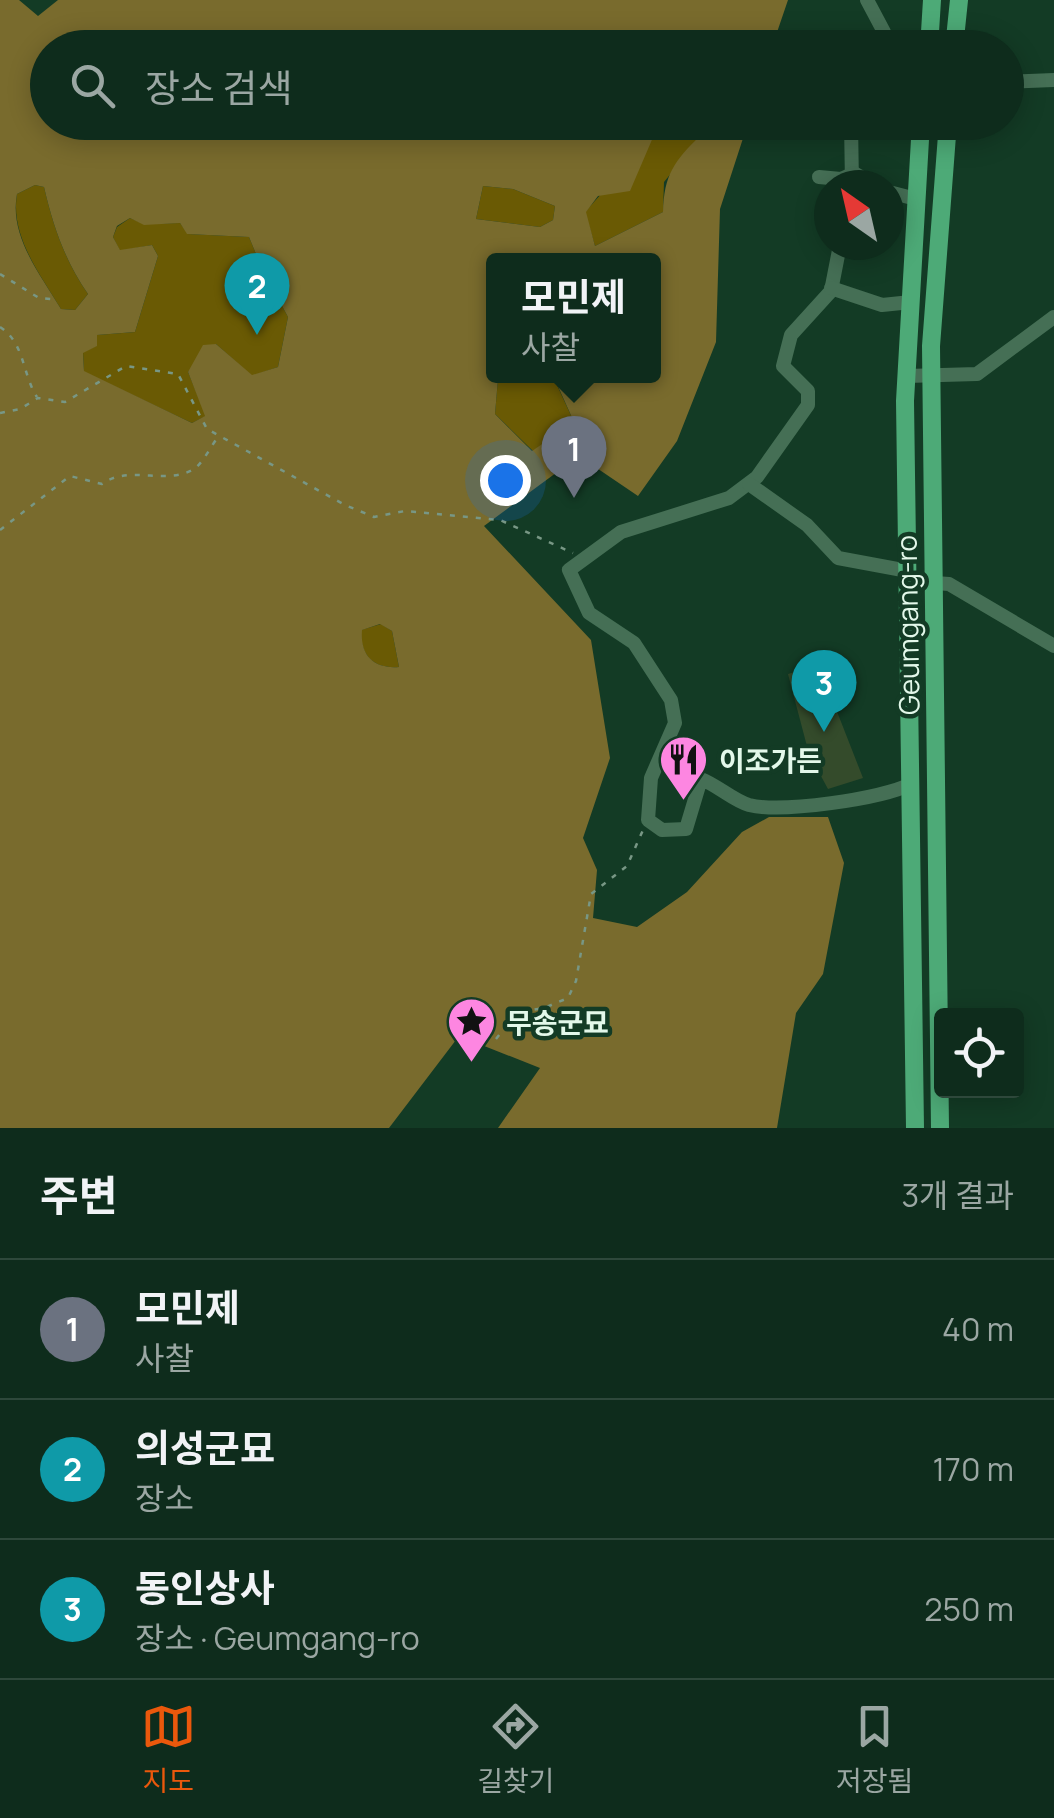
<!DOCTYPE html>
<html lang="ko">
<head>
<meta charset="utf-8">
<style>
  body { margin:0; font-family:Manrope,"Noto Sans KR",sans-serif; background:#173425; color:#f1f3f6 }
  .controls { position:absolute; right:30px; bottom:30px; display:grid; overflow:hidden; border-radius:10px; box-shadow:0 5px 25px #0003 }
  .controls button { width:90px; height:90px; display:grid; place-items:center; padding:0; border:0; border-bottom:2px solid #2e483b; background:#0e2c1c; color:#f1f3f6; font:50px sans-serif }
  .compass { position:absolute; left:814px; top:170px; width:90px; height:90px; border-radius:50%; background:#0e2c1c; box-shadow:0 5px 25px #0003; rotate:326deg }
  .you { position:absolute; left:505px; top:480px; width:35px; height:35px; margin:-25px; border:8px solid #fff; border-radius:50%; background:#1a73e8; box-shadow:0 0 0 15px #1a73e833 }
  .badge { display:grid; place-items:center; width:65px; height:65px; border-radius:50%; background:#ea580c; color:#fff; font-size:32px; font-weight:700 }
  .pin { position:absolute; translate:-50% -82px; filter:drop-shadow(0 2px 5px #0008) }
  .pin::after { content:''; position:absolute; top:52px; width:35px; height:30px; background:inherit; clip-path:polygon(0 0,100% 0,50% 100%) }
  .popup { position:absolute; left:486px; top:253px; width:175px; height:130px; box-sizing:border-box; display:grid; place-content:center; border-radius:10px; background:#0e2c1c; filter:drop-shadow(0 2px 8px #0005); font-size:32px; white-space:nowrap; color:#9ba7a3 }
  .popup b { font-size:38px; color:#f1f3f6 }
  .popup::after { content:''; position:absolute; left:50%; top:100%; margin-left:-20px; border:20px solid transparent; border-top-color:#0e2c1c }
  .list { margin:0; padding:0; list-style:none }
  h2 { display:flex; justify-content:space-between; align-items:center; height:130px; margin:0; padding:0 40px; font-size:42px }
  h2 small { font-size:32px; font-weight:400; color:#9ba7a3 }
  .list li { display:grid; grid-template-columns:65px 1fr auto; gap:30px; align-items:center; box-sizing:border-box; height:140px; padding:0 40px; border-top:2px solid #2e483b }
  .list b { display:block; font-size:38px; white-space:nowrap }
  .list p { margin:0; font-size:32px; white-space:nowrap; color:#9ba7a3 }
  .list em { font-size:32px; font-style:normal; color:#9ba7a3 }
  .icon { flex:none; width:55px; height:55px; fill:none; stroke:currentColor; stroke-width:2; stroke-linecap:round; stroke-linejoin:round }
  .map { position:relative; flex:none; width:1054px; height:1128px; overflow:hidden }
  .search { position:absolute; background:#0e2c1c; box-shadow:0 5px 25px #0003; left:30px; right:30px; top:30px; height:110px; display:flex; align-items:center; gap:25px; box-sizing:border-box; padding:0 35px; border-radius:55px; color:#9ba7a3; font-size:38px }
  .sheet { height:550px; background:#0e2c1c }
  nav { display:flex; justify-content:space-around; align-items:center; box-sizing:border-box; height:140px; border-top:2px solid #2e483b; background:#0e2c1c; font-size:28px; color:#9ba7a3 }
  nav a { display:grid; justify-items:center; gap:5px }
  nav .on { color:#ea580c }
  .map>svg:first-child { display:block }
  .green { fill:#6a5a04 }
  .forest { fill:#796b2d; fill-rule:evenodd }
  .building { fill:#344b2b }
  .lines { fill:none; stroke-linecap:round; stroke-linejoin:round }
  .path { stroke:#789785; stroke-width:2.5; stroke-dasharray:5 8; stroke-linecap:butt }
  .minor { stroke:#456f55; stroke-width:14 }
  .major { stroke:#4daa77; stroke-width:18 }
  .labels { text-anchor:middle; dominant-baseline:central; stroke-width:9; stroke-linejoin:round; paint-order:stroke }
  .street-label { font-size:28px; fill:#e3f8ea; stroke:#133b25 }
  .poi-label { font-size:28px; font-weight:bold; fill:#e3f8ea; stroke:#133b25; text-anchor:start }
</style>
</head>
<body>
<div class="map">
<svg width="1054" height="1128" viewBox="0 0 1054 1128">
  <rect width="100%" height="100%" fill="#133b25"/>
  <!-- green -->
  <g class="green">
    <path d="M648,123H685V129L702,135L664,182L663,212L595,246L585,212L654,135Z"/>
    <path d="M35,185L44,187C53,226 65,261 88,294L75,310L61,309C40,274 10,236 17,194Z"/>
    <path d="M483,186L513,189L555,206L553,220L540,227L476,219Z"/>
    <path d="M130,218L144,224L180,223L188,234L249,237L256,254L232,302L275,293L288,317L278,367L252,376L216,344L188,372L206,416L192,423L84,372L83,352L96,346L97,335L135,332L158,256L152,245L120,251L113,237L117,227Z"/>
    <path d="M503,376H558L556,383L574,422L533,451L495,414L498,379Z"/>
    <path d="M381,624L392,631L399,667C373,669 360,655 361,630Z"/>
  </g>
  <!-- forest -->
  <path class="forest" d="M0,0H19L38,16L58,0H788L772,47L48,48V122L648,123L654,135L630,191L598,196L586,212L595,246L663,212C664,175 674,161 701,135L685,129V123H748L720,209L716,342L677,441L638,496L579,456L484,526L591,640L610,758L583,838L597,870L593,918L637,927L687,892L742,832L769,817H828L844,863L823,974L796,1013L777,1128H498L540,1068L459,1036L389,1128H0ZM35,185L44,187C53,226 65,261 88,294L75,310L61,309C40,274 9,236 17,194ZM483,186L513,189L555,206L553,220L540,227L476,219ZM130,218L144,225L180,223L187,234L249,237L256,254L230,275L232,302L275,293L288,317L278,367L252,375L216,344L203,345L188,372L205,416L192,423L84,371L83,353L97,346V335L135,332L158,256L152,245L120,250L113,237L117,226ZM494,260H654V376H558L556,382L574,422L532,451L495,414L498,379L503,376H494ZM380,624L392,631L399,667C373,669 360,655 362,630Z"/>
  <!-- building -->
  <path class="building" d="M811,667L835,673L842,683L836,709L863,778L828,789L809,754L788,674Z"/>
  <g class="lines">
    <!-- path -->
    <g class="path">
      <path d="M0,274L39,298L51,299"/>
      <path d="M0,327C25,343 22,374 37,397"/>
      <path d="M0,413L20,409L38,398L65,402L126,366L178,374L207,429L345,505L374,517L405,511L500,520L573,553"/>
      <path d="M0,530L70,476L102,484C129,464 166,486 194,469C203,463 211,446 218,437"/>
      <path d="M496,1039L517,1012L544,1008L568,998L576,981L591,894L627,866L643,830"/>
    </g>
    <!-- minor -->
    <g class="minor">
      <path d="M867,0L884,32L878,48"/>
      <path d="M1006,82L1054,80"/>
      <path d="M851,122L852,185"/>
      <path d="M819,177L841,179L854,173L875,185"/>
      <path d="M889,192L916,199"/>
      <path d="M840,245L831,291L791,335L783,366L808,391V405L757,477L729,498L621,532L569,570L589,613L634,643L671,700L675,723L651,778L648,820L662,830L686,829L701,779C717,785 734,801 749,805C782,813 881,799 911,784"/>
      <path d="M831,288L882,305L911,302"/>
      <path d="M907,376L977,374L1054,317"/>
      <path d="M749,484L807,525L838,558L908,571"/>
      <path d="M908,581L949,584L1054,646"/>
    </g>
    <!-- major -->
    <g class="major">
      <path d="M929,48L932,0"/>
      <path d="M954,48L959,0"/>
      <path d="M915,1128L905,401L921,122"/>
      <path d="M940,1128L931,346L948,122"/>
    </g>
  </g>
  <!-- icons -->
  <defs>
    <symbol id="restaurant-pin" viewBox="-11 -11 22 30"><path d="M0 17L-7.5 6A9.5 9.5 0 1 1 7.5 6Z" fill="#fd86e1" stroke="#133b25"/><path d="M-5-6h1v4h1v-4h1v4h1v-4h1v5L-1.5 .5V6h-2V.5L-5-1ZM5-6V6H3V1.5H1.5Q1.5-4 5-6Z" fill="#111"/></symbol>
    <symbol id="sight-pin" viewBox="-11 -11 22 30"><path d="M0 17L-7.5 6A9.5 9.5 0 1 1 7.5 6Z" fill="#fd86e1" stroke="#133b25"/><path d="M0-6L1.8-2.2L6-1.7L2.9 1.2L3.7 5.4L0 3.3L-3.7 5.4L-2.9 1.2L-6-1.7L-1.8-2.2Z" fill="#111"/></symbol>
  </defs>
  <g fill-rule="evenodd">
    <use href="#restaurant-pin" x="656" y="732" width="55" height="75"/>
    <use href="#sight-pin" x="444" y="994" width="55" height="75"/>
  </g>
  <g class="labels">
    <!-- street labels -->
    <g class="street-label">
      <text transform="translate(907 625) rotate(-91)">Geumgang-ro</text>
    </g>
    <!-- poi labels -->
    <g class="poi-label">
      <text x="719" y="760">이조가든</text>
      <text x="506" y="1022">무송군묘</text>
    </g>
  </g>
</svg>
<div class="controls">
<button><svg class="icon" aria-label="locate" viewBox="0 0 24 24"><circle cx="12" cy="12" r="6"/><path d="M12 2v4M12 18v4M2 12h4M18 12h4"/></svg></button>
</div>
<svg class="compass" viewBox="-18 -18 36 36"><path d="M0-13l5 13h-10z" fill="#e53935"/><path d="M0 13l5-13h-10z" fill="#9ba7a3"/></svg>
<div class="you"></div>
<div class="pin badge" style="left:574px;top:498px;background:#6b7280">1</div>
<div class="popup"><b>모민제</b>사찰</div>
<div class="pin badge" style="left:257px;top:335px;background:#0f9aa8">2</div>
<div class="pin badge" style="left:824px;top:732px;background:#0f9aa8">3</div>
<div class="search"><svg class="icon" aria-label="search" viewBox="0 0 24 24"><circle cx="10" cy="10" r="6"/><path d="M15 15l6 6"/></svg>장소 검색</div>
</div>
<section class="sheet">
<h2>주변<small>3개 결과</small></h2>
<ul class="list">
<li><span class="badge" style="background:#6b7280">1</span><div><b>모민제</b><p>사찰</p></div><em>40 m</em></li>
<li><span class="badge" style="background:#0f9aa8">2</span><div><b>의성군묘</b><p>장소</p></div><em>170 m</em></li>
<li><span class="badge" style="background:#0f9aa8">3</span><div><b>동인상사</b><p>장소 · Geumgang-ro</p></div><em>250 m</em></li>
</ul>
</section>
<nav>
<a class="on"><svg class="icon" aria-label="map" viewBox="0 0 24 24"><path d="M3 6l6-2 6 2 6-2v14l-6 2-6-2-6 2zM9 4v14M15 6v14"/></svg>지도</a>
<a><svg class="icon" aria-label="directions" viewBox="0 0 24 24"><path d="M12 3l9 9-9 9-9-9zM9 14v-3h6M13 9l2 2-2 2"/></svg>길찾기</a>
<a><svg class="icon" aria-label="saved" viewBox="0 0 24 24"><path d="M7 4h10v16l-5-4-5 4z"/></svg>저장됨</a>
</nav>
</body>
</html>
